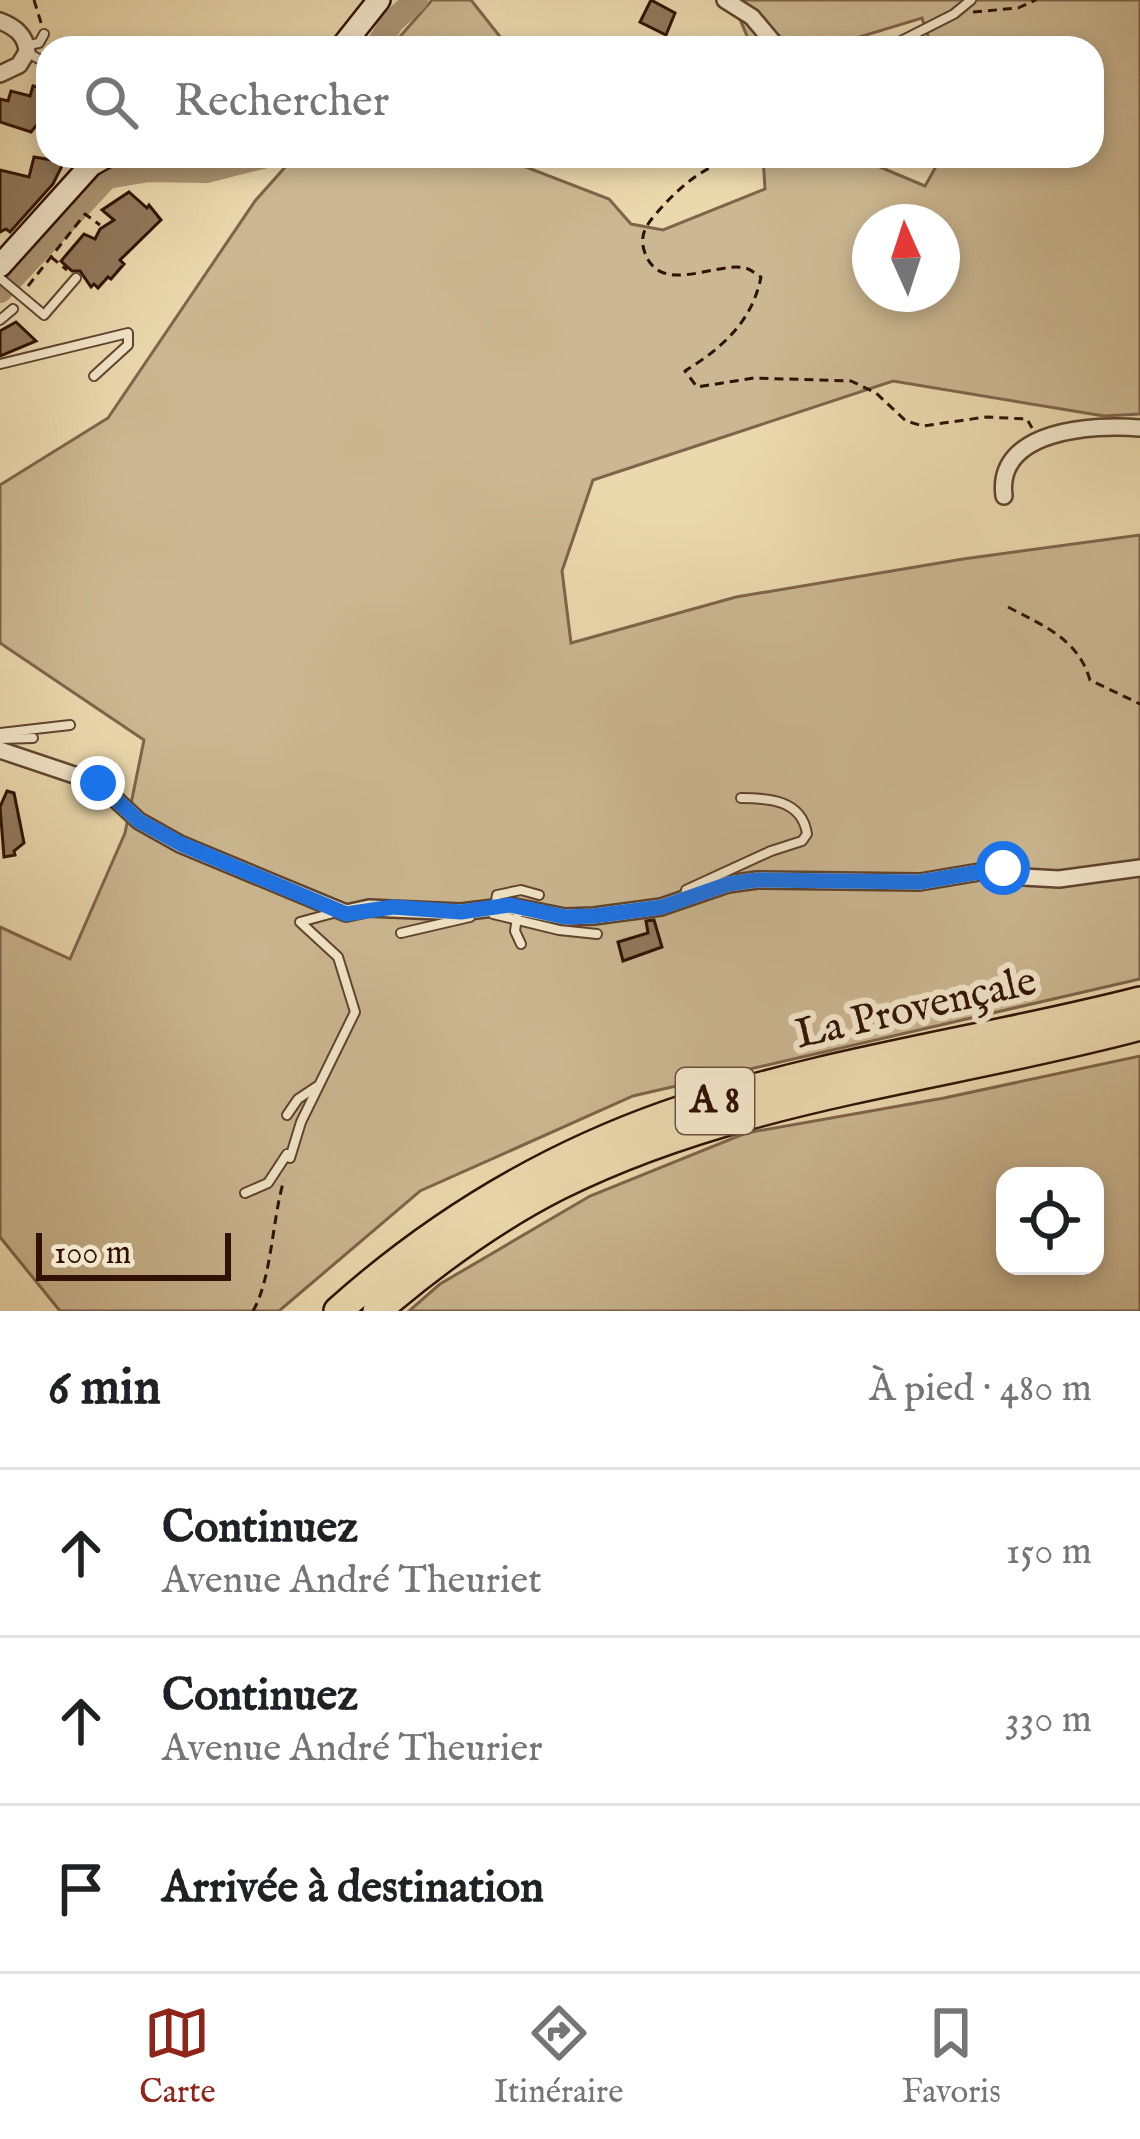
<!DOCTYPE html>
<html lang="fr">
<head>
<meta charset="utf-8">
<style>
  body { margin:0; font-family:"IM FELL English",serif; background:#f2f2f2; color:#202124 }
  .controls { position:absolute; right:36px; bottom:36px; display:grid; overflow:hidden; border-radius:24px; box-shadow:0 6px 18px #0003 }
  .controls button { width:108px; height:108px; display:grid; place-items:center; padding:0; border:0; border-bottom:3px solid #e0e0e0; background:#fff; color:#202124; font:60px sans-serif }
  .compass { position:absolute; left:852px; top:204px; width:108px; height:108px; border-radius:50%; background:#fff; box-shadow:0 6px 18px #0003; rotate:357deg }
  .scale { position:absolute; left:36px; bottom:30px; width:195px; box-sizing:border-box; padding-left:12px; border:6px solid #301104; border-top:0; font-size:33px; line-height:42px; white-space:nowrap; color:#301104; -webkit-text-stroke:9px #f2e6ca; paint-order:stroke }
  .stop { position:absolute; width:36px; height:36px; margin:-27px; border:9px solid #1a73e8; border-radius:50%; background:#fff }
  .stop.end { background:#1a73e8; border-color:#fff; box-shadow:0 3px 12px #0008 }
  .list { margin:0; padding:0; list-style:none }
  h2 { display:flex; justify-content:space-between; align-items:center; height:156px; margin:0; padding:0 48px; font-size:51px }
  h2 small { font-size:39px; font-weight:400; color:#757577 }
  .list li { display:grid; grid-template-columns:78px 1fr auto; gap:36px; align-items:center; box-sizing:border-box; height:168px; padding:0 48px; border-top:3px solid #e0e0e0 }
  .list b { display:block; font-size:45px; white-space:nowrap }
  .list p { margin:0; font-size:39px; white-space:nowrap; color:#757577 }
  .list em { font-size:39px; font-style:normal; color:#757577 }
  .icon { flex:none; width:66px; height:66px; fill:none; stroke:currentColor; stroke-width:2; stroke-linecap:round; stroke-linejoin:round }
  .map { position:relative; flex:none; width:1140px; height:1311px; overflow:hidden }
  .search { position:absolute; background:#fff; box-shadow:0 6px 18px #0003; left:36px; right:36px; top:36px; height:132px; display:flex; align-items:center; gap:30px; box-sizing:border-box; padding:0 42px; border-radius:36px; color:#757577; font-size:45px }
  .sheet { height:660px; background:#fff }
  nav { display:flex; justify-content:space-around; align-items:center; box-sizing:border-box; height:168px; border-top:3px solid #e0e0e0; background:#fff; font-size:33px; color:#757577 }
  nav a { display:grid; justify-items:center; gap:6px }
  nav .on { color:#8f2418 }
  .map>svg:first-child { display:block }
  .green { fill:#cbb791; stroke:#7e644a; stroke-width:3; fill-rule:evenodd }
  .lines { fill:none; stroke-linecap:round; stroke-linejoin:round }
  .river { stroke:#ab9574; stroke-width:24 }
  .building { fill:#91795c; stroke:#301104; stroke-width:3 }
  .lane-casing { stroke:#5f432e; stroke-width:12 }
  .street-casing { stroke:#5f432e; stroke-width:20 }
  .secondary-casing { stroke:#301104; stroke-width:26 }
  .highway-casing { stroke:#301104; stroke-width:32 }
  .path { stroke:#301104; stroke-width:3; stroke-dasharray:9 6; stroke-linecap:butt }
  .lane { stroke:#f2e6ca; stroke-width:8 }
  .street { stroke:#f2e6ca; stroke-width:15 }
  .secondary { stroke:#f2e6ca; stroke-width:21 }
  .highway { stroke:#ebd9ae; stroke-width:27 }
  .route { stroke:#1a73e8; stroke-width:15 }
  .labels { text-anchor:middle; dominant-baseline:central; stroke-width:12; stroke-linejoin:round; paint-order:stroke }
  .shield { fill:#f2e6ca; stroke:#6a513f; stroke-width:3 }
  .shield-label { font-size:39px; font-weight:bold; fill:#301104 }
  .street-label { font-size:42px; fill:#301104; stroke:#f2e6ca }
</style>
</head>
<body>
<div class="map">
<svg width="1140" height="1311" viewBox="0 0 1140 1311">
  <rect width="100%" height="100%" fill="#ebd9ae"/>
  <filter id="stains"><feTurbulence type="fractalNoise" baseFrequency=".00167" numOctaves="4"/><feColorMatrix values="0 0 0 0 .2 0 0 0 0 .09 0 0 0 0 .02 0 0 0 .5 -.17"/></filter>
  <radialGradient id="worn" r=".72"><stop offset=".6" stop-color="#630" stop-opacity="0"/><stop offset="1" stop-color="#630" stop-opacity=".3"/></radialGradient>
  <!-- green -->
  <g class="green">
    <path d="M432,0H471L509,48H390Z"/>
    <path d="M732,0H1140V414L1104,416L893,381L593,480L562,571L571,643L736,597L963,559L1140,535V979L633,1096L420,1191L279,1311H60L0,1237V927L70,959L125,833L144,740L0,643V485L108,418L255,201L295,156H506L505,159L609,199L631,224L663,230L765,189L763,156H854L925,186L942,156H1092V48H932L922,18L823,48H752ZM870,222H942V294H870Z"/>
    <path d="M1140,1056V1311H409L440,1284L590,1196L746,1133L944,1098ZM1005,1176H1095V1266H1005Z"/>
  </g>
  <g class="lines">
    <!-- river -->
    <g class="river">
      <path d="M376,48L392,22L416,0"/>
      <path d="M0,291L107,177L149,170L206,171L266,156"/>
    </g>
  </g>
  <!-- building -->
  <g class="building">
    <path d="M651,0L675,13L666,35L640,22Z"/>
    <path d="M33,86L48,90V111L31,132L0,122V99L8,101L11,91L30,96Z"/>
    <path d="M34,157L64,162L53,184L10,232L6,229L0,232V170L29,177Z"/>
    <path d="M129,192L147,208L149,205L161,220L120,260L124,264L111,279L108,277L98,288L94,284L91,287L80,271H72L61,261L84,234L95,239L100,229L114,220L102,210Z"/>
    <path d="M16,322L36,341L0,356V331Z"/>
    <path d="M7,791L14,793L24,843L14,851L15,855L4,857L0,807Z"/>
    <path d="M654,920L662,947L623,961L618,942L648,933L646,921Z"/>
  </g>
  <g class="lines">
    <defs>
      <g id="lane">
        <path d="M28,45L39,43L44,34"/>
        <path d="M887,48L954,14L971,0"/>
        <path d="M28,53L48,64"/>
        <path d="M0,278L44,315L76,278"/>
        <path d="M0,320L13,309"/>
        <path d="M0,364L128,333V345L94,376"/>
        <path d="M0,733L70,725"/>
        <path d="M0,739L33,738"/>
        <path d="M684,899L686,890L771,851L802,841L807,834C802,800 769,798 741,798"/>
        <path d="M495,906L497,895L521,890L539,895"/>
        <path d="M493,914L559,930L597,934"/>
        <path d="M517,917L515,931L521,944"/>
        <path d="M401,933L470,917"/>
        <path d="M287,1115L298,1099L316,1087"/>
        <path d="M290,1158L301,1122L355,1012L338,957L300,922L337,912"/>
        <path d="M245,1193L268,1183L287,1154"/>
      </g>
      <g id="street">
        <path d="M725,0L752,17L778,48"/>
        <path d="M0,21C15,27 26,35 27,52L19,65L0,74"/>
        <path d="M1004,496C995,429 1095,424 1140,428"/>
        <path d="M0,750L98,783L139,821L180,844L346,913L369,908L461,912L510,906L565,917L594,916L661,907L728,884L757,880L920,882L1003,868L1023,877L1059,879L1140,868"/>
      </g>
      <g id="secondary">
        <path d="M341,48L379,0"/>
        <path d="M0,266L91,165L107,156"/>
      </g>
      <g id="highway">
        <path d="M338,1311C434,1225 545,1158 667,1115C820,1062 984,1041 1140,1001"/>
        <path d="M377,1311C433,1263 491,1220 558,1186C740,1095 946,1078 1140,1026"/>
      </g>
    </defs>
    <!-- lane casing -->
    <use href="#lane" class="lane-casing"/>
    <!-- street casing -->
    <use href="#street" class="street-casing"/>
    <!-- secondary casing -->
    <use href="#secondary" class="secondary-casing"/>
    <!-- highway casing -->
    <use href="#highway" class="highway-casing"/>
    <!-- path -->
    <g class="path">
      <path d="M34,0L42,26"/>
      <path d="M973,12L1018,8L1036,0"/>
      <path d="M736,156C700,169 679,187 654,216C645,227 640,236 644,250C658,298 716,261 745,268C751,269 755,274 761,277C752,322 722,348 685,371L697,387L754,378L851,381L876,393L906,421L923,426L986,417L1027,419L1032,428"/>
      <path d="M51,257L67,270"/>
      <path d="M28,286L85,214L100,225"/>
      <path d="M1008,607C1044,626 1078,639 1090,680L1140,704"/>
      <path d="M253,1311C272,1278 272,1219 284,1180"/>
    </g>
    <!-- lane -->
    <use href="#lane" class="lane"/>
    <!-- street -->
    <use href="#street" class="street"/>
    <!-- secondary -->
    <use href="#secondary" class="secondary"/>
    <!-- highway -->
    <use href="#highway" class="highway"/>
  </g>
  <g class="lines">
    <!-- route -->
    <path class="route" d="M98,783L139,821L181,844L346,914L393,907L461,912L510,905L565,917L594,916L662,907L728,884L757,880L920,882L1003,868"/>
  </g>
  <g class="labels">
    <!-- shield labels -->
    <rect class="shield" x="676" y="1068" width="78" height="66" rx="9"/>
    <g class="shield-label">
      <text x="715" y="1101">A 8</text>
    </g>
    <!-- street labels -->
    <g class="street-label">
      <text transform="translate(916 1009) rotate(-13)">La Provençale</text>
    </g>
  </g>
  <rect width="100%" height="100%" filter="url(#stains)"/>
  <rect width="100%" height="100%" fill="url(#worn)"/>
</svg>
<div class="controls">
<button><svg class="icon" aria-label="locate" viewBox="0 0 24 24"><circle cx="12" cy="12" r="6"/><path d="M12 2v4M12 18v4M2 12h4M18 12h4"/></svg></button>
</div>
<svg class="compass" viewBox="-18 -18 36 36"><path d="M0-13l5 13h-10z" fill="#e53935"/><path d="M0 13l5-13h-10z" fill="#757577"/></svg>
<div class="scale">100 m</div>
<div class="stop" style="left:1003px;top:868px"></div>
<div class="stop end" style="left:98px;top:783px"></div>
<div class="search"><svg class="icon" aria-label="search" viewBox="0 0 24 24"><circle cx="10" cy="10" r="6"/><path d="M15 15l6 6"/></svg>Rechercher</div>
</div>
<section class="sheet">
<h2>6 min<small>À pied · 480 m</small></h2>
<ul class="list">
<li><svg class="icon" aria-label="ahead" viewBox="0 0 24 24"><path d="M12 20V5M6 11l6-6 6 6"/></svg><div><b>Continuez</b><p>Avenue André Theuriet</p></div><em>150 m</em></li>
<li><svg class="icon" aria-label="ahead" viewBox="0 0 24 24"><path d="M12 20V5M6 11l6-6 6 6"/></svg><div><b>Continuez</b><p>Avenue André Theurier</p></div><em>330 m</em></li>
<li><svg class="icon" aria-label="arrive" viewBox="0 0 24 24"><path d="M6 21V4h12l-3 4 3 4H6"/></svg><div><b>Arrivée à destination</b></div></li>
</ul>
</section>
<nav>
<a class="on"><svg class="icon" aria-label="map" viewBox="0 0 24 24"><path d="M3 6l6-2 6 2 6-2v14l-6 2-6-2-6 2zM9 4v14M15 6v14"/></svg>Carte</a>
<a><svg class="icon" aria-label="directions" viewBox="0 0 24 24"><path d="M12 3l9 9-9 9-9-9zM9 14v-3h6M13 9l2 2-2 2"/></svg>Itinéraire</a>
<a><svg class="icon" aria-label="saved" viewBox="0 0 24 24"><path d="M7 4h10v16l-5-4-5 4z"/></svg>Favoris</a>
</nav>
</body>
</html>
